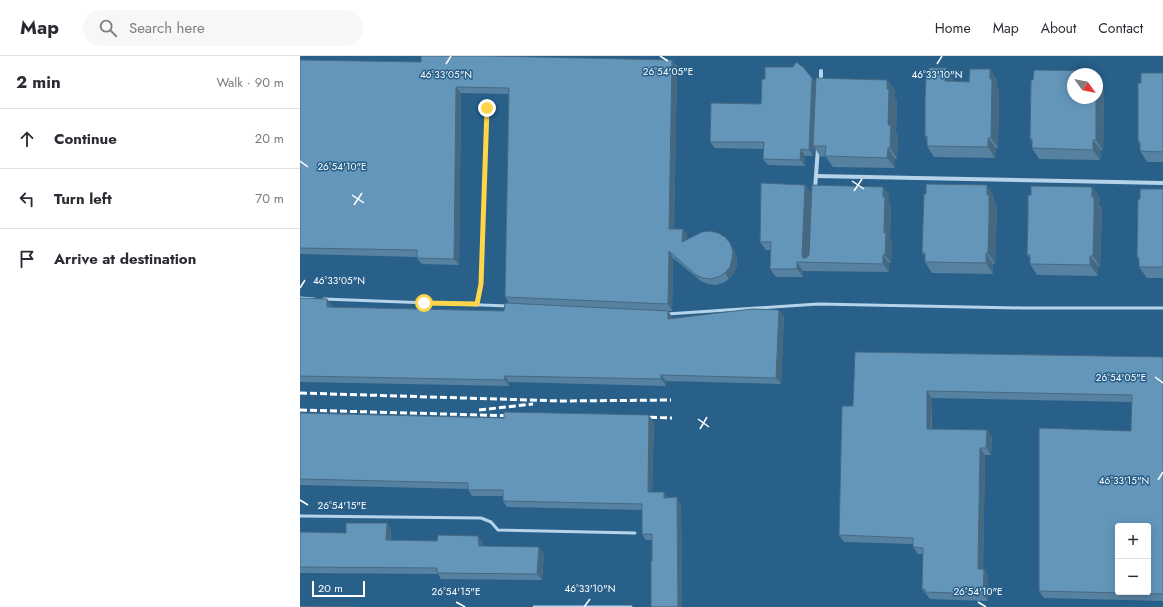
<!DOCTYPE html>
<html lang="en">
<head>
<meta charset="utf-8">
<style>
  body { margin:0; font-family:Jost,sans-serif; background:#f7f7f7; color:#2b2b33 }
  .controls { position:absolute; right:12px; bottom:12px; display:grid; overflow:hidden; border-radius:4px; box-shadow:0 2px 10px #0003 }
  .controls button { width:36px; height:36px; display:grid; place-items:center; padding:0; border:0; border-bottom:1px solid #e1e1e2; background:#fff; color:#2b2b33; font:20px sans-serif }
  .compass { position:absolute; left:767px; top:12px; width:36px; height:36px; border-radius:50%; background:#fff; box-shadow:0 2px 10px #0003; rotate:123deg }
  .scale { position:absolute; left:12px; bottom:10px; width:53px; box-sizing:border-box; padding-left:4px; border:2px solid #fff; border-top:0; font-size:11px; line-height:14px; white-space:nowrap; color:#fff; -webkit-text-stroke:3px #28608a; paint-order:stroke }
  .stop { position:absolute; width:12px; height:12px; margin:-9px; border:3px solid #ffd54a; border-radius:50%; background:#fff }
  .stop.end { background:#ffd54a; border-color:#fff; box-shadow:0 1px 4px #0008 }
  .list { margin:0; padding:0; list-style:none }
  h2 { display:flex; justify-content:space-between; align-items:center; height:52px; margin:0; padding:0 16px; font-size:17px }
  h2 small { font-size:13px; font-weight:400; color:#7c7c81 }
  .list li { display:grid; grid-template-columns:26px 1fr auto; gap:12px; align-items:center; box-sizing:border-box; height:60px; padding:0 16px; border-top:1px solid #e1e1e2 }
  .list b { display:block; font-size:15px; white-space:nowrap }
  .list em { font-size:13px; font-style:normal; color:#7c7c81 }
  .icon { flex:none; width:22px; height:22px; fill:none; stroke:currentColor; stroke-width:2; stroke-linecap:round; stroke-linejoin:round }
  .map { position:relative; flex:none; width:863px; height:551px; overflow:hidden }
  header { display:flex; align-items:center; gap:24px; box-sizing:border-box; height:56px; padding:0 20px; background:#fff; border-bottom:1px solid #e1e1e2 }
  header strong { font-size:19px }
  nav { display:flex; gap:22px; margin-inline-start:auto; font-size:14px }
  .search { width:280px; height:36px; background:#f7f7f7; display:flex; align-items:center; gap:10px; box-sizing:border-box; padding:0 14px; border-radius:22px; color:#7c7c81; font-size:15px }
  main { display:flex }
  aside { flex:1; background:#fff }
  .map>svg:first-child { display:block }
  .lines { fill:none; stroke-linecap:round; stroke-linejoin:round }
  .service { stroke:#b5d4e9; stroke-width:3 }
  .minor { stroke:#b5d4e9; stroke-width:4 }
  .rail { stroke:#fff; stroke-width:3; stroke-dasharray:7 3; stroke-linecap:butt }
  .wall { fill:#5681a0 }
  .shaded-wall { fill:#466982 }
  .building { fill:#6496ba; stroke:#466982; fill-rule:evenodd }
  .route { stroke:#ffd54a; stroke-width:5 }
  .ticks { fill:none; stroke:#fff; stroke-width:1.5 }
  .ticks-label { font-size:10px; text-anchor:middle; fill:#fff; stroke:#28608a; stroke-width:3; stroke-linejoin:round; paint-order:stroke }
</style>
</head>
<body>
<header>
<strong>Map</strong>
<div class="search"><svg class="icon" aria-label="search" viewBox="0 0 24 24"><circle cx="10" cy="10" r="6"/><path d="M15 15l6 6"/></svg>Search here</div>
<nav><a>Home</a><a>Map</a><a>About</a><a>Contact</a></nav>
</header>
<main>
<aside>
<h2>2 min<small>Walk · 90 m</small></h2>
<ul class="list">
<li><svg class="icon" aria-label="ahead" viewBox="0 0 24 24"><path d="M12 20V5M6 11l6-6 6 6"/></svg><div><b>Continue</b></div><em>20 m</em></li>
<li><svg class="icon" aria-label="left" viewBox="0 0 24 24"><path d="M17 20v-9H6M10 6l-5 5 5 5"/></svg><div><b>Turn left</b></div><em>70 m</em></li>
<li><svg class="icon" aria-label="arrive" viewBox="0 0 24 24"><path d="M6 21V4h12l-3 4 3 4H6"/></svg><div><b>Arrive at destination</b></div></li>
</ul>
</aside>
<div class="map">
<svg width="863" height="551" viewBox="0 0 863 551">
  <rect width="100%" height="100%" fill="#28608a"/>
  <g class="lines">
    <!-- service -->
    <g class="service">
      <path d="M0,242L14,243"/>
      <path d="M24,243L208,250"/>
      <path d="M177,249L181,229L187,52"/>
      <path d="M367,258L518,248L723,252H863"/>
      <path d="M0,460L181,462L191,466L198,474L335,477"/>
      <path d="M234,551H331"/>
    </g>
    <!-- minor -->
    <g class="minor">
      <path d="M521,27V15"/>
      <path d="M516,120L863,127"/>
      <path d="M515,133L518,92"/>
    </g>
    <!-- rail -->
    <g class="rail">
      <path d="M0,337L262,345L371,344"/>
      <path d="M0,354L216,360"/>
      <path d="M179,354L233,348"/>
      <path d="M340,361L372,362"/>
    </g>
  </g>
  <!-- wall -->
  <g class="wall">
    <path d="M0,4L121,6L372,4L377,10L374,173H383L387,179V184L430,187L434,194L437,201V210L434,217L429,223L423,227L415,229L408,228L401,225L373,202L372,255H368L372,261V263L484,260L481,328L366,325V330L209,326V330L0,326V242L32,249V251L204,255L209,247L205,241L209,38L161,37L159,209L122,208L117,202V201L0,198Z"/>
    <path d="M690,13L697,24V31L699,33L698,92H696L695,102L634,101L627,90V84L625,81L653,23V25L669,26Z"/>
    <path d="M734,14L795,15L796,18H773V42H797V19L802,26V32L804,35L803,95L801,94L800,104L739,103L732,92V86L730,83L731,24H733Z"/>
    <path d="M863,17V106H847L840,95V89L838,86L841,27Z"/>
    <path d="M587,24L595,34L594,41L597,44L596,76L598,80L597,103H595V112L533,111L526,101L520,100L514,91L513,100H505V110L468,109L463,103L464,93L415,92L410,86L461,48L516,27Z"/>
    <path d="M505,129L511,137L508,200L583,131L589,139L588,146L591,149L590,182L592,185L591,207H589V216L503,215V221H476L470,213V194H466L460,186Z"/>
    <path d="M792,131L800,142L799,148L802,152L800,211L798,210V220L737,219L730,208V202L727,199Z"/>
    <path d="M863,133V222H847L839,211V205L837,201L840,143Z"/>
    <path d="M694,140V147L697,150L695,208H693V218L632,217L625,206V200L622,197Z"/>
    <path d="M555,296L863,301V545L744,542L739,535L831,375L832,346L632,342V373L687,374L692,381L691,399H685L683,513H684L688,520V545L630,543L622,533L623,498H618L613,491V488L544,486L539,479L553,350Z"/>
    <path d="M0,357L354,366L352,436L368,442L381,448L382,551H351L352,505V484H346L342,478V454L207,451L203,445V440H172L168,433L0,429Z"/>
    <path d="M87,467L91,474V484L183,486V490L244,498L242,524L141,523L138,518L0,517V476L46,477Z"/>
  </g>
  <!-- shaded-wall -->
  <g class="shaded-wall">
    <path d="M372,4L377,10L374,179L369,173Z"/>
    <path d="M646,12L653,23V35L645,25Z"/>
    <path d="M690,13L697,24V31L699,33L698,92L691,82Z"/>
    <path d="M797,19L802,26V32L804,35L803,95L796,84V42H797Z"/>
    <path d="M512,22L517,28L513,90L514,91L513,100L509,94Z"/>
    <path d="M587,24L595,34L594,41L597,44L596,76L598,80L597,103L590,92L588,69L587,33Z"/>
    <path d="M156,31L161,37L159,209L154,203Z"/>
    <path d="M688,82L696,92L695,102L688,91Z"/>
    <path d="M793,84L801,94L800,104L793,94Z"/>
    <path d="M588,92L595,103V112L587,102Z"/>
    <path d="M501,93L505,100V110L500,104Z"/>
    <path d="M505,129L511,137L508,207L503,202L502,199Z"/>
    <path d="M687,129L694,140V146L697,150L695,208L688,197Z"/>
    <path d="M583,131L589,139L588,146L591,149L590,182L592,185L591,207L585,199L583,141Z"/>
    <path d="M792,131L800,142L799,148L802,152L800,211L793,200Z"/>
    <path d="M383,173L387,179V192L382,186Z"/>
    <path d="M430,187L434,194L437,201V210L434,217L429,223L425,217Z"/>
    <path d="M369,195L373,202L372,255L368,248Z"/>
    <path d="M686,197L693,208V218L686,207Z"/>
    <path d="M583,199L589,207V216L583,208Z"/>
    <path d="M790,200L798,210V220L790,209Z"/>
    <path d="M497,206L503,215V221L497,213Z"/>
    <path d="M27,243L32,249L31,257L27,251Z"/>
    <path d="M479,254L484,260L481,328L476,322Z"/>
    <path d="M368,255L372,261V270L368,263Z"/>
    <path d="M361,319L366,325V330L361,323Z"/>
    <path d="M205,320L209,326V330L204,324Z"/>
    <path d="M627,335L632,342L631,380L627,373Z"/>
    <path d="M349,359L354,366L352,442L348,436Z"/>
    <path d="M687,374L692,381L691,399L686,392Z"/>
    <path d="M680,392L685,399L683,520L678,513Z"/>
    <path d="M364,436L369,442H364Z"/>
    <path d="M377,441L381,448L382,551H378Z"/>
    <path d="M87,467L91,474L90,491L86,484Z"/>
    <path d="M178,480L183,486V496L179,490Z"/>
    <path d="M239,491L244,498L242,524L237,518Z"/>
    <path d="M684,513L688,520V545L683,538Z"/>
  </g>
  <!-- building -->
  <g class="building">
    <path d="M121,0H190L372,4L369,173H383L382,186L402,176L410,175L418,177L425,181L430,187L433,195L432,203L430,211L425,217L418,221L411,223L403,222L396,219L369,195L368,248L205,241L209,32L156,31L154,203L117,202V194L0,192V4L121,6Z"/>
    <path d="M496,6L503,11L512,22L509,94L501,93L500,104L463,103L464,86H410L411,47L461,48L462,23H465V11H493Z"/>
    <path d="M629,12H646L645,25L669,26L670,13H690V23H692L691,82H688V91L627,90V80L625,81V43L626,22H628Z"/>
    <path d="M734,14L795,15V18H773V42H796V84H793V94L732,92V83H730L731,24H733Z"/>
    <path d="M841,17H863V96L840,95V86H838V27H841Z"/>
    <path d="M516,22L587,24V33L589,34L588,69H591L590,92H588L587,102L525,100L526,90H513Z"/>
    <path d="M461,127L505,129L502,199L503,202H506L509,199L512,129L583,131V141H585L584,177H586L585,199H583V208L497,206V213H470L471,186H460Z"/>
    <path d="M626,128L687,129V139H689V163L688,197H686V207L625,206V197H622L624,138H626Z"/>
    <path d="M731,130L792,131V141H794V162L793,200H790V209L730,208V199H727L728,162V139H731Z"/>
    <path d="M840,133H863V211H839V202L837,201L838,143H840Z"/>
    <path d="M0,242L27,243V251L204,255L205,247L368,255V263L452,253L479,254L476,322L361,319V323L205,320L204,324L0,320Z"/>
    <path d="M555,296L863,301V538L739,535V372L831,375L832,339L627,335V373L687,374L686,392H680L678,513H684L683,538L625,536V533H622L623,492L613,491V482L539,479L542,350H553ZM818,470H848V536H818Z"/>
    <path d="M204,356L349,359L348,436H364V442L377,441L378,551H351V505H352V478H342V448L203,445V434H168V427L0,423V357L204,362Z"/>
    <path d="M46,467H87L86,484L137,485L138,479L178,480L179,490L239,491L237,518L137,517V512L0,511V476L46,477Z"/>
    <path d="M0,550L62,551H0Z"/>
  </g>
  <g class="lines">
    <!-- route -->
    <path class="route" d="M124,247L177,248L181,228L187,52"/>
  </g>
  <!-- ticks -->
  <path class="ticks" d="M360,0L368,5M146,8L151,0M637,8L642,0M0,105L8,111M552,125L564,133M554,135L562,123M52,139L64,147M54,149L62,137M0,232L5,224M855,321L863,327M398,363L409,371M400,373L407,361M858,424L863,416M0,444L8,449M156,546L165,551M678,546L686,551M284,551L290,543"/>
  <g class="ticks-label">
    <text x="368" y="19">26°54'05"E</text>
    <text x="637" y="22">46°33'10"N</text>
    <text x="146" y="22">46°33'05"N</text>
    <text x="42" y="114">26°54'10"E</text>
    <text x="39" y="228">46°33'05"N</text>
    <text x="821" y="325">26°54'05"E</text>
    <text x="824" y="428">46°33'15"N</text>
    <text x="42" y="453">26°54'15"E</text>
    <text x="290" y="536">46°33'10"N</text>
    <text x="156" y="539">26°54'15"E</text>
    <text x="678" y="539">26°54'10"E</text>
  </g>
</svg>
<div class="controls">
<button>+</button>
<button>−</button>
</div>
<svg class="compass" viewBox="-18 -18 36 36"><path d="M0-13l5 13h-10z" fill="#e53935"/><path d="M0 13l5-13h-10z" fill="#7c7c81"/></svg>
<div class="scale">20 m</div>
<div class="stop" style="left:124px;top:247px"></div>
<div class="stop end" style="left:187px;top:52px"></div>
</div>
</main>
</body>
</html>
